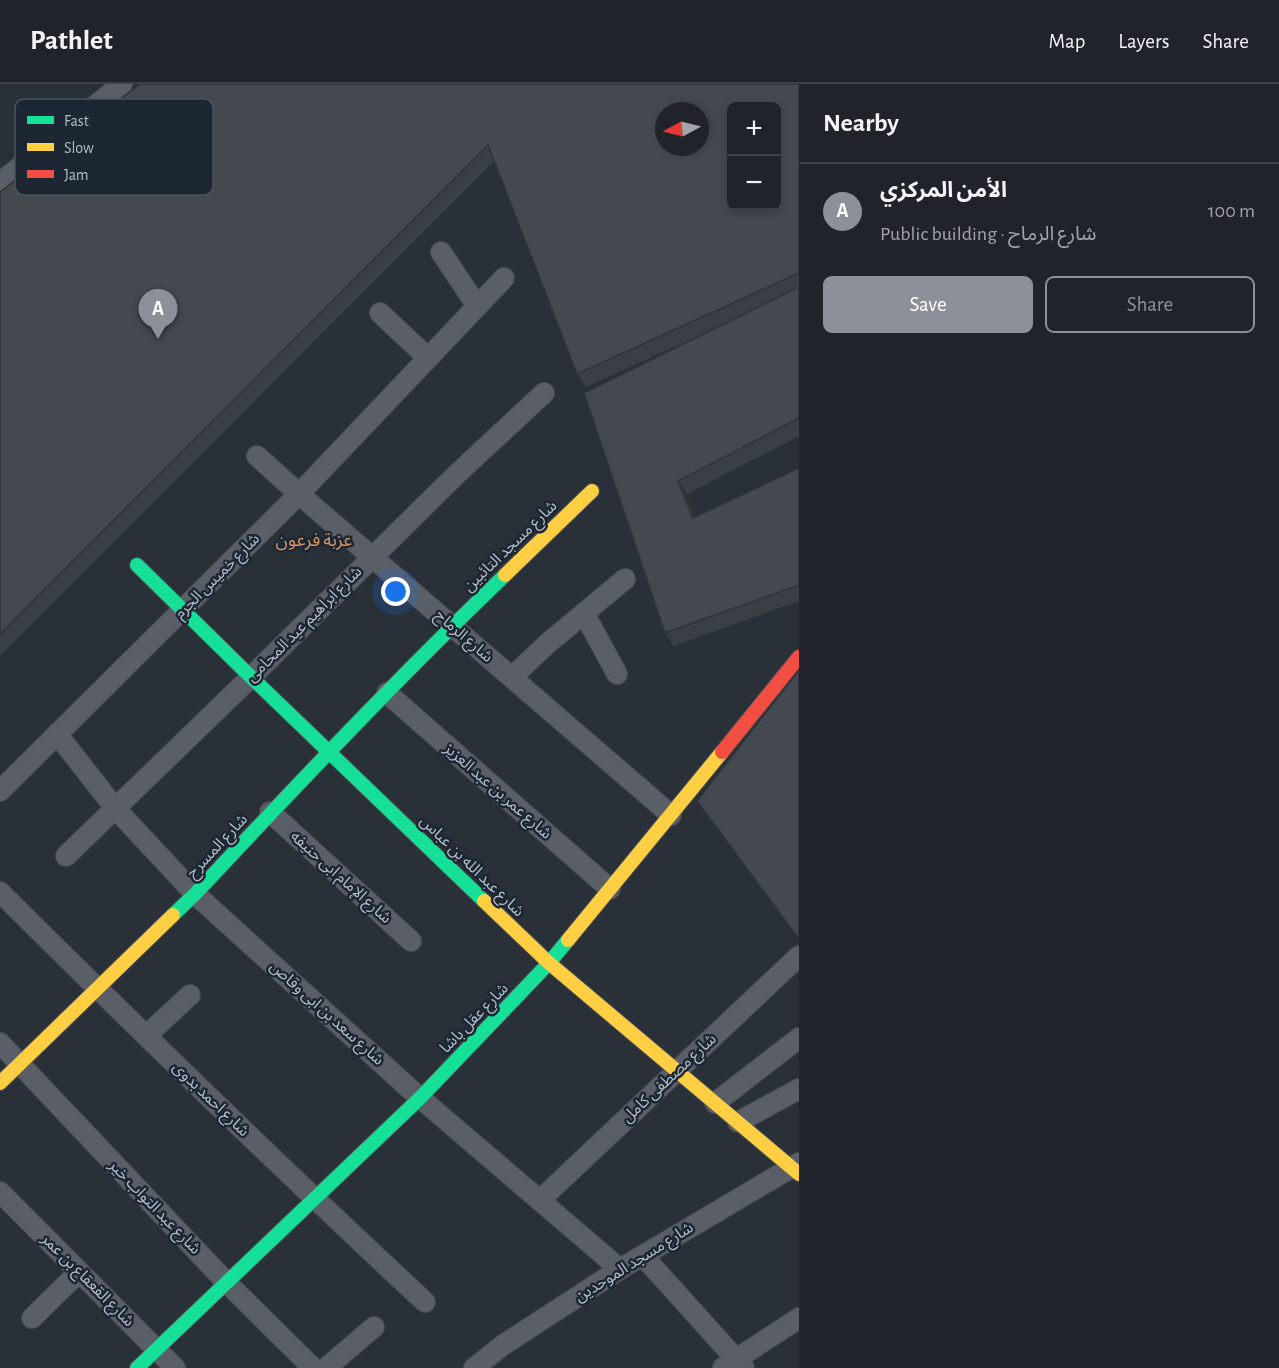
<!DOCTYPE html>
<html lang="en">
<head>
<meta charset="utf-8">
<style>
  body { margin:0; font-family:"Alegreya Sans","Noto Sans Arabic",sans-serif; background:#282c32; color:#f1f3f6 }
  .controls { position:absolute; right:18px; top:18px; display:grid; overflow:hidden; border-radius:9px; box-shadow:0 3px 9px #0003 }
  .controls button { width:54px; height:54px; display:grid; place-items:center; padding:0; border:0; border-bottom:2px solid #3d4147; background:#20242a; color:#f1f3f6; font:30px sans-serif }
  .compass { position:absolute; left:655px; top:18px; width:54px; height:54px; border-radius:50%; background:#20242a; box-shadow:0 3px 9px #0003; rotate:263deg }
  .you { position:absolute; left:396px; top:508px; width:21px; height:21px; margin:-15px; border:4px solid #fff; border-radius:50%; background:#1a73e8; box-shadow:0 0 0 9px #1a73e833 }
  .badge { display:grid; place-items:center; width:39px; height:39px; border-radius:50%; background:#8c9099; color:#fff; font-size:20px; font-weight:700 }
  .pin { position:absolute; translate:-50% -50px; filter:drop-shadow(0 2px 3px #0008) }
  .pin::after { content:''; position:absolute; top:32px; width:21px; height:18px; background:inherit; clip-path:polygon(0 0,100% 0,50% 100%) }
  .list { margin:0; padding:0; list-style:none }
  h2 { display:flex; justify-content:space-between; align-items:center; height:78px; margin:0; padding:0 24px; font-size:26px }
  h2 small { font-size:20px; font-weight:400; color:#a2a4a8 }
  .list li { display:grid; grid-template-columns:39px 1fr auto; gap:18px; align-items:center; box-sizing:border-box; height:96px; padding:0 24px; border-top:2px solid #3d4147 }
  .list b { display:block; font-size:22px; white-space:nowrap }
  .list p { margin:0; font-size:20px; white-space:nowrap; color:#a2a4a8 }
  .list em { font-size:20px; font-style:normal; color:#a2a4a8 }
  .actions { display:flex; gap:12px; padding:18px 24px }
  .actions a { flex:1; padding:14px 0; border:2px solid #8c9099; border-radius:9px; text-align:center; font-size:21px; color:#8c9099 }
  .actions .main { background:#8c9099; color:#fff }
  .map { position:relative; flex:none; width:799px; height:1284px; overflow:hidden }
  header { display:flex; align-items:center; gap:36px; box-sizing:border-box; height:84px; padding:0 30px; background:#20242a; border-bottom:2px solid #3d4147 }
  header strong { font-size:28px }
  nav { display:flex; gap:33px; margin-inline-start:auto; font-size:21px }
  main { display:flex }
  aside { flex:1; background:#20242a }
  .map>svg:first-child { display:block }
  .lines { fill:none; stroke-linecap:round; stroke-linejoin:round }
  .street-casing { stroke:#484c53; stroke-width:22 }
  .fast-casing { stroke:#484c53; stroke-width:16 }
  .slow-casing { stroke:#484c53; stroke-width:16 }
  .jam-casing { stroke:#484c53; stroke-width:16 }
  .street { stroke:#5a5e66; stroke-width:20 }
  .fast { stroke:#16e098; stroke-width:14 }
  .slow { stroke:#ffcf43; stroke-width:14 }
  .jam { stroke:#f24e42; stroke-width:14 }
  .wall { fill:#3a3f45 }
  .shaded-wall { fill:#303338 }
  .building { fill:#444950; stroke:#303338; stroke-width:1.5; fill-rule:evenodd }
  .labels { text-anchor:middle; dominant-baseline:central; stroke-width:5; stroke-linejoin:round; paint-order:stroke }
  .street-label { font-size:16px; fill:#b4bcc9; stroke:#1d2633 }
  .neighbourhood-label { font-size:18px; fill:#d59563; stroke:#1d2633 }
  .key { fill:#1d2633; stroke:#4a5360; stroke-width:1.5 }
  .key-label { font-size:16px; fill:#b4bcc9 }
</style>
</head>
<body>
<header>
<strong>Pathlet</strong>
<nav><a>Map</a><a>Layers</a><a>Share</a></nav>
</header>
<main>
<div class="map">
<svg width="799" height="1284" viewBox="0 0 799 1284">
  <rect width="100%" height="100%" fill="#2a3038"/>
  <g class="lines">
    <defs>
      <g id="street">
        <path d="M0,99L122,0"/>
        <path d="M441,168L477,222"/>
        <path d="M380,229L428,274"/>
        <path d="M257,372L299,410L671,731"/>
        <path d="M584,529L617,590"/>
        <path d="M512,593L547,560L625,495"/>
        <path d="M387,609L610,805"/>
        <path d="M57,650L115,724L195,810L420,1014L620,1185"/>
        <path d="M0,707L299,410L504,194"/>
        <path d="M270,728L411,857"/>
        <path d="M66,772L251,593L458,389L544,309"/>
        <path d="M0,808C140,947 281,1084 425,1218"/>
        <path d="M146,952L190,911"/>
        <path d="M0,959L227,1199L313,1284"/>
        <path d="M715,1019L799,954"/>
        <path d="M738,1038L799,1005"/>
        <path d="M0,1108L175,1284"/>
        <path d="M540,1116L799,872"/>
        <path d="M643,1172L744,1284"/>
        <path d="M32,1234L79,1188"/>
        <path d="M326,1284L374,1243"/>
        <path d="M474,1284L503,1261L620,1185L799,1079"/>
        <path d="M723,1284L799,1234"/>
      </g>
      <g id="fast">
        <path d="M137,481L251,593L484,817"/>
        <path d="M173,831L195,810C296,702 398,594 505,491"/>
        <path d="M137,1284L420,1014L549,879L568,856"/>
      </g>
      <g id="slow">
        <path d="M505,491L592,407"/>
        <path d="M484,817L549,879L799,1090"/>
        <path d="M568,856L722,668"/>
        <path d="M0,999L173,831"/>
      </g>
      <path id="jam" d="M722,668L799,573"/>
    </defs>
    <!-- street casing -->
    <use href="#street" class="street-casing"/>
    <!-- fast casing -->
    <use href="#fast" class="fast-casing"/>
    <!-- slow casing -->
    <use href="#slow" class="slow-casing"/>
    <!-- jam casing -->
    <use href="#jam" class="jam-casing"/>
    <!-- street -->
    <use href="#street" class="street"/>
    <!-- fast -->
    <use href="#fast" class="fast"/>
    <!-- slow -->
    <use href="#slow" class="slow"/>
    <!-- jam -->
    <use href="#jam" class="jam"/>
  </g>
  <!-- wall -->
  <path class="wall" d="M799,0V352L687,410L696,432L799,384V517L674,562L665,549L584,309L712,246L586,303L577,290L494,77L0,572V108Z"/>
  <!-- shaded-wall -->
  <path class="shaded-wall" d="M678,397L687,410L702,447L693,434Z"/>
  <!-- building -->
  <g class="building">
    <path d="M140,0H799V189L577,290L488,61L0,550V108ZM732,22H777V122H732ZM664,27H700V63H664Z"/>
    <path d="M799,203V334L678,397L693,434L799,384V501L665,549L584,309Z"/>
    <path d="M799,586V855L697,717Z"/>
  </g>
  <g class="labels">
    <!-- street labels -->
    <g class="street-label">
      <text transform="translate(510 462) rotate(-44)">شارع مسجد التائبين</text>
      <text transform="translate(217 492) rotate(-45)">شارع خميس الجرم</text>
      <text transform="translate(304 540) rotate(-45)">شارع ابراهيم عيد المحامى</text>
      <text transform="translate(464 552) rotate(41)">شارع الرماح</text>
      <text transform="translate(498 707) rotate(41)">شارع عمر بن عبد العزيز</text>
      <text transform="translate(217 762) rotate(-47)">شارع المسرح</text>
      <text transform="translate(472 782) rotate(44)">شارع عبد الله بن عباس</text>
      <text transform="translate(341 793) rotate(42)">شارع الإمام ابى حنيفه</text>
      <text transform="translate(327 929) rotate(42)">شارع سعد بن ابى وقاص</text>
      <text transform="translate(474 934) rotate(-46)">شارع عقل باشا</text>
      <text transform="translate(669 994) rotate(-43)">شارع مصطفى كامل</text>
      <text transform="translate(211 1015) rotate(44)">شارع احمد بدوى</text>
      <text transform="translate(155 1123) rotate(46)">شارع عبد التواب خير</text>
      <text transform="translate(634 1178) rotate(-32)">شارع مسجد الموحدين</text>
      <text transform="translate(88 1196) rotate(45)">شارع القعقاع بن عمر</text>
    </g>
    <!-- neighbourhood labels -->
    <g class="neighbourhood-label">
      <text x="314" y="457">عزبة فرعون</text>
    </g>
  </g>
  <!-- legend -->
  <rect x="15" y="15" width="198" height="96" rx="9" class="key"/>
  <rect x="27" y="32" width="27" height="8" fill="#16e098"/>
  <rect x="27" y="59" width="27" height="8" fill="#ffcf43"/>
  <rect x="27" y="86" width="27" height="8" fill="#f24e42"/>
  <g class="key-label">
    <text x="64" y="42">Fast</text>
    <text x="64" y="69">Slow</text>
    <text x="64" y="96">Jam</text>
  </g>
</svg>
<div class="controls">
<button>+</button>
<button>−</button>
</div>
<svg class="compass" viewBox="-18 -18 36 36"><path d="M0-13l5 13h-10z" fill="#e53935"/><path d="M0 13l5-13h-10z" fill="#a2a4a8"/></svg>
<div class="you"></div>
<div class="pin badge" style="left:158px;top:255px">A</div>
</div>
<aside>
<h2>Nearby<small></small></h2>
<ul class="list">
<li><span class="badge">A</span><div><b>الأمن المركزي</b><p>Public building · شارع الرماح</p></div><em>100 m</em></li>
</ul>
<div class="actions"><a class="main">Save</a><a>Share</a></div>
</aside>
</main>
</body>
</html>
